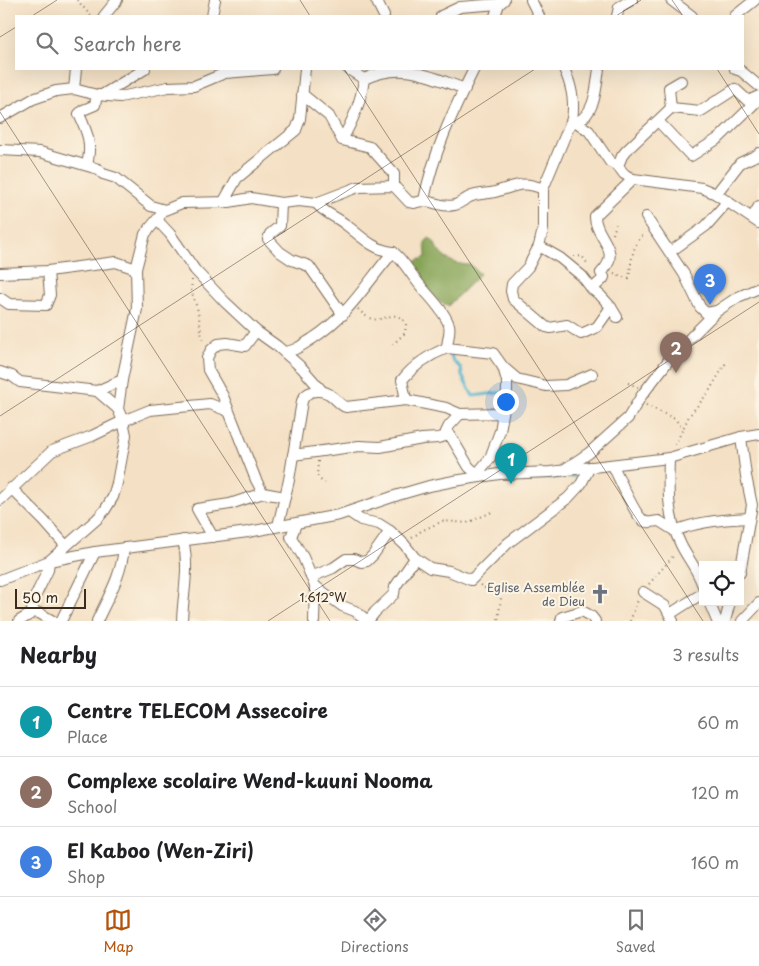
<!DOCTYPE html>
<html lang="en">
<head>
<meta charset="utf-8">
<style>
  body { margin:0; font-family:"Playpen Sans",sans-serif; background:#f6f6f6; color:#202124 }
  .controls { position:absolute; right:15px; bottom:15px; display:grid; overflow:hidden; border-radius:0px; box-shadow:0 5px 20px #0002 }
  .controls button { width:45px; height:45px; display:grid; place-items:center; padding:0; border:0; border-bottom:1px solid #e0e0e0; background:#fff; color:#202124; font:25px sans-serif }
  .scale { position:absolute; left:15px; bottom:12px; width:71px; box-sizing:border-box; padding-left:5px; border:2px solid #3b2a1e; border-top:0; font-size:14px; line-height:18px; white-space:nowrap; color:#3b2a1e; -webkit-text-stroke:4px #fcf5e5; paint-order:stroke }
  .you { position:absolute; left:505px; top:401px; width:18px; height:18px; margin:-12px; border:4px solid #fff; border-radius:50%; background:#1a73e8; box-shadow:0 0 0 8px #1a73e833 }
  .badge { display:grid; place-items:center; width:32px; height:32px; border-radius:50%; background:#b45309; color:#fff; font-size:16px; font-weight:700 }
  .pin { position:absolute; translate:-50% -41px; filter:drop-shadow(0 1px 2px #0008) }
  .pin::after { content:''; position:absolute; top:26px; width:18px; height:15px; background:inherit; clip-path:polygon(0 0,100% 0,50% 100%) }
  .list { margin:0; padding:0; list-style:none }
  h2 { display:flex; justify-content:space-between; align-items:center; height:65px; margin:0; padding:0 20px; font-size:21px }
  h2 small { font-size:16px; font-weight:400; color:#757577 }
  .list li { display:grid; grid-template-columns:32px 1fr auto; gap:15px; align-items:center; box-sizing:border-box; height:70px; padding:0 20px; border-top:1px solid #e0e0e0 }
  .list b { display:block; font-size:19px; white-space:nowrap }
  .list p { margin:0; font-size:16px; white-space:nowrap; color:#757577 }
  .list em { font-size:16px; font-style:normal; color:#757577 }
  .icon { flex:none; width:28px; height:28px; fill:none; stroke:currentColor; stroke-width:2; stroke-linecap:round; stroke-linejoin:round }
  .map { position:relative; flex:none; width:759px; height:621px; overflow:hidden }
  .search { position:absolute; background:#fff; box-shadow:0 5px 20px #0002; left:15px; right:15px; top:15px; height:55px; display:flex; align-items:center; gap:12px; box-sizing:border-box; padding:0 18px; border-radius:0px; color:#757577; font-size:19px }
  .sheet { height:275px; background:#fff }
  nav { display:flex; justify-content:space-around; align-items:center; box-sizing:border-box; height:70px; border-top:1px solid #e0e0e0; background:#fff; font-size:14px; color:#757577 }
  nav a { display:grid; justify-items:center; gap:2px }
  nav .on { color:#b45309 }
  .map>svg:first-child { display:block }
  .forest { fill:#86a456; stroke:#60673a }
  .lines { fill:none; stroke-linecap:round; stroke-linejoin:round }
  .stream { stroke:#50b4cf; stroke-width:3 }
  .minor-casing { stroke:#7c6a58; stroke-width:12 }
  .path { stroke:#7c6a58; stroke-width:2; stroke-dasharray:1 4; stroke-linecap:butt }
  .minor { stroke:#fff; stroke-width:10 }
  .ticks { fill:none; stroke:#3b2a1e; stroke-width:1; stroke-opacity:0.45 }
  .labels { text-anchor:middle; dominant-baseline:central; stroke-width:4; stroke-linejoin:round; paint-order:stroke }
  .worship-label { font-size:12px; fill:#5b616d; stroke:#fcf5e5; text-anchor:end }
  .ticks-label { font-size:12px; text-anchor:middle; fill:#3b2a1e; stroke:#fcf5e5; stroke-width:4; stroke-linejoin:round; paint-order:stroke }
</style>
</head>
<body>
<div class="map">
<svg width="759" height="621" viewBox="0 0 759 621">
  <rect width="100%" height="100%" fill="#fcf5e5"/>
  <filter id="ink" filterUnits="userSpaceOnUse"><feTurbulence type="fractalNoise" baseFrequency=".02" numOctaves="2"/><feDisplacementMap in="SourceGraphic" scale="10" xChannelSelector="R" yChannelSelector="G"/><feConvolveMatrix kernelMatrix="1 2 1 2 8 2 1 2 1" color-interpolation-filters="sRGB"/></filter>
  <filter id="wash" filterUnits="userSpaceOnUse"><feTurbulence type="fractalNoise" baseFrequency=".0096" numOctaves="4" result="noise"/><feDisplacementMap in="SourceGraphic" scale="20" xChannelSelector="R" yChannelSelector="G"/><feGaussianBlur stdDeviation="1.12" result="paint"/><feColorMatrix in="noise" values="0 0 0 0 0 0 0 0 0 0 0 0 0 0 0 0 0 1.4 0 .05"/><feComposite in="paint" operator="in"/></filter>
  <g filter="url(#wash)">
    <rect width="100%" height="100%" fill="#f4e0c4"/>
    <!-- forest -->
    <path class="forest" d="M429,238C435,241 435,245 438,250C445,261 459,265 471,265L480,274L448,306L436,300L409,264L426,257L425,242Z"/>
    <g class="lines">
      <!-- stream -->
      <g class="stream">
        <path d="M453,352L451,356L454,362L461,368L462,376L473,396L505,392"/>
        <path d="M523,477L530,479L581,476"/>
      </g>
    </g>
  </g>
  <g filter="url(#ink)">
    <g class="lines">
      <defs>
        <g id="minor">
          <path d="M376,0L384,16"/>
          <path d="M531,0L539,16"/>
          <path d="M671,0L692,16"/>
          <path d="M104,16L117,0"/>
          <path d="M212,16L215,0"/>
          <path d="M441,16L460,7L499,4L504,0"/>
          <path d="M495,16L499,4"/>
          <path d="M617,16L619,7L632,0"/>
          <path d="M735,16L755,0"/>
          <path d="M348,69L364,79C403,61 428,76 465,89"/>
          <path d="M735,69L741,71L759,86"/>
          <path d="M74,89L76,69"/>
          <path d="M302,94L329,116L342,140L370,147L394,174V186"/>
          <path d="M102,95L145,69"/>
          <path d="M671,108L669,88L681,81"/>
          <path d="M0,118L33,99L56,91L74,89L97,95L120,97L168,87L194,86L225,73L273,69"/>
          <path d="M572,119L589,131L610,162L618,166L622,156L626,151L671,108L701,111L735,89L748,101L759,96"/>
          <path d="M658,121L691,156L719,138L758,100"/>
          <path d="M577,122C596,113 596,87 599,69"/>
          <path d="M342,140C353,120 361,102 364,79"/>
          <path d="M0,150L40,152L98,169L103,174L116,178L151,206L165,210L182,203L229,202L251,198L281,203L299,201L316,203L358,187L394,186L409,202L414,203C432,197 438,209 455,205C461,203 466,198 472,196C480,193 488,194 495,192C516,186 522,180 543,189V229L539,246L560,258L582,276L592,289L601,296L611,307L617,317"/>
          <path d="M87,165C92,144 88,134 79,114L83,110L95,105L97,95"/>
          <path d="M618,166L624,174L633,179L702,188L716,194L759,223"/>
          <path d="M543,189L572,119C575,102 571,84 564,69"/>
          <path d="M716,194L740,163L757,155L759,153"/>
          <path d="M424,200C433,154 453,111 474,69"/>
          <path d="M224,201L237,178L296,130L300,119L305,69"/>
          <path d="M281,203L280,226L270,234L268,239L280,252L292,260L309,266L343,315"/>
          <path d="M646,217L684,274L700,307L706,313L717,311"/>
          <path d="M752,218L759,206"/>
          <path d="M157,220L170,234L195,270L225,302L256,331L277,346L302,368L322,391"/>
          <path d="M539,246L528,267L512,284L511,291L513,299L546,327L550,328L567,325L581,334L597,327L611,307"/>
          <path d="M393,252C403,260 408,270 416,280C426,294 443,308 449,325C451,331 447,341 447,348C429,355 414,365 402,380L406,400"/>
          <path d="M670,252L706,226L728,201"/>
          <path d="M0,273L48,271L116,262L136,269"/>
          <path d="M592,289L603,279L604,277L601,273C624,250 594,237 595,216L633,179"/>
          <path d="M0,298L9,304L46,305L50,295L48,271"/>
          <path d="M256,331L245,346L227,343L218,344L211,350L207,358L208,370L223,396L256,480L263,493"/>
          <path d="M447,348L493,353L503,367L517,379L546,386L566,385L592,374"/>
          <path d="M284,352C296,351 302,345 312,339C350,314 364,286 393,252C373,250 361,236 345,224C335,216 324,213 316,203"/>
          <path d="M0,372L12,376L20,382L97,391L118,409"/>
          <path d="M97,391L122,380L137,309L136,269L145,234L160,216"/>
          <path d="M460,414L499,413L502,419"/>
          <path d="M293,455L359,446L380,447L422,439L438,438L450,435L469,467L477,474L479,477"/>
          <path d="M669,458C668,488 667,518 681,545C689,561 697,568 703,586"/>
          <path d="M613,466C619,477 634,515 644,521C648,524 654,521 659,521L675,531C695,522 727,519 749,518"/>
          <path d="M565,469L589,453L628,418L642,395L672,356L717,311L738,297L759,288"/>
          <path d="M477,474L490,458L500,431L507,391V381L503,367"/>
          <path d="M11,488L44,521L66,546"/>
          <path d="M0,500L52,451L92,436L123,421L150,410L210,404L228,411"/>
          <path d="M349,512L361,520L379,524L390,531L404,544L415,558L430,568L449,571L471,580L508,543L568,498L581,484L590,467"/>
          <path d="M296,524L291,537L303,557L315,586L314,621"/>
          <path d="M278,526L289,480L302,401C307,388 324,389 333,397C338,401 340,405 346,407L406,400L446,408L460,414L449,426L446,432L450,435"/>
          <path d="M213,537L197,509L230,504L263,493L285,497"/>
          <path d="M740,573L752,505L746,476L741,437"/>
          <path d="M311,577L333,568L346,559H354L361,562L367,561L373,555L390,531"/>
          <path d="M0,580L49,561L95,552L248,532L339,515L398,495L429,486L454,481L499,474L550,472L669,458L741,437L759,434"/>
          <path d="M315,586L342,606L355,611L368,621"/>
          <path d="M643,592L665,606L673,621"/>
          <path d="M709,602L717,621"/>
          <path d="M34,612L31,605L48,570L49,561L97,519L105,510L113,497L117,483L126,435L123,421L118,409L122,380"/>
          <path d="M670,614L703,593"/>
          <path d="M19,621L34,612L39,613L53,621"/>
          <path d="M61,621L95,552"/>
          <path d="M97,621C109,595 121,577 124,548"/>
          <path d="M182,621C183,592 190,569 183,540"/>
          <path d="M368,621L375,612L394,594L395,587L415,558"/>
          <path d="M561,621L562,617L582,611L591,616L595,621"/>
          <path d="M725,621L730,602"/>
          <path d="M742,621L759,603"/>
        </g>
      </defs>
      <!-- minor casing -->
      <use href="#minor" class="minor-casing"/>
      <!-- path -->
      <g class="path">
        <path d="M77,0L91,16"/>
        <path d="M613,234L616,224"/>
        <path d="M574,257L582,256L587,263"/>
        <path d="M614,273L623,277L629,278C632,260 631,246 645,233"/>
        <path d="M192,280L191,290L198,311L203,343"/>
        <path d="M358,309C362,313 366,317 372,319C386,322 395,307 406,324L405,333L390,347"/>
        <path d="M628,383L638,387"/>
        <path d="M646,405L675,419L683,429"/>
        <path d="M675,445L689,416L708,393L727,361"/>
        <path d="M318,461C318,472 314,477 325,483"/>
        <path d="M412,538L421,531L443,521L467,523L492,512"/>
        <path d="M649,584L675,554"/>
        <path d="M480,585L501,598L498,621"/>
        <path d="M630,621L638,600"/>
      </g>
      <!-- minor -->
      <use href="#minor" class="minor"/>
    </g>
  </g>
  <!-- ticks -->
  <path class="ticks" d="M300,0L310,16M672,0L683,16M32,16L57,0M616,16L641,0M0,37L16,27M344,69L703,621M717,69L759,134M0,112L330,621M0,416L535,69M268,621L759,302"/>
  <!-- icons -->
  <defs>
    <symbol id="church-bare" viewBox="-9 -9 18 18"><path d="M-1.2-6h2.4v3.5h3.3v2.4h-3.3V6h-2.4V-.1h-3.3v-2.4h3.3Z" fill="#6b7280" stroke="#fcf5e5" stroke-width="2.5" paint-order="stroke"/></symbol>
  </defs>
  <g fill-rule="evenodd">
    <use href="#church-bare" x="586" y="580" width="28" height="28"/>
  </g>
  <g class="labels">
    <!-- worship labels -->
    <g class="worship-label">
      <text x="585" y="587">Eglise Assemblée<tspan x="585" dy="14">de Dieu</tspan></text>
    </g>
  </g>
  <g class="ticks-label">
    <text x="323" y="602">1.612°W</text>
  </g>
</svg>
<div class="controls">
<button><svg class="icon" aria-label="locate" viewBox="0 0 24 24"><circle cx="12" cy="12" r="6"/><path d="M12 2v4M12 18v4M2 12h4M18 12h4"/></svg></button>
</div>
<div class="scale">50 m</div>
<div class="you"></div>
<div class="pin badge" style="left:511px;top:484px;background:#0f9aa8">1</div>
<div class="pin badge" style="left:676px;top:373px;background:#8d6e63">2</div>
<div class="pin badge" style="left:710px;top:305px;background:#3f7fe0">3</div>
<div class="search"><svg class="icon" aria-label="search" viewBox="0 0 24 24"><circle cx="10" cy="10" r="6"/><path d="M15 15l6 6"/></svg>Search here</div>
</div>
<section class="sheet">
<h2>Nearby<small>3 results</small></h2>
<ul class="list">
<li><span class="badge" style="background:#0f9aa8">1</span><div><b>Centre TELECOM Assecoire</b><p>Place</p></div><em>60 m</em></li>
<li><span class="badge" style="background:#8d6e63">2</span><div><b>Complexe scolaire Wend-kuuni Nooma</b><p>School</p></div><em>120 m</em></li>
<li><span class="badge" style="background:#3f7fe0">3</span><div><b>El Kaboo (Wen-Ziri)</b><p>Shop</p></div><em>160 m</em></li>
</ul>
</section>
<nav>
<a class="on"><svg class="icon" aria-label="map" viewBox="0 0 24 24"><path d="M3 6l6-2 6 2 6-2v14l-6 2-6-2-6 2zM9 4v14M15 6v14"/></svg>Map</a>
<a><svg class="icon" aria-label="directions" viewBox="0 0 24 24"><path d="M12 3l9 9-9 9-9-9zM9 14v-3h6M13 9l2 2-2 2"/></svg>Directions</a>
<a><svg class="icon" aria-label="saved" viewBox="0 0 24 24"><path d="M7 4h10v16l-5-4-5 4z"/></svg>Saved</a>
</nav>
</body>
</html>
